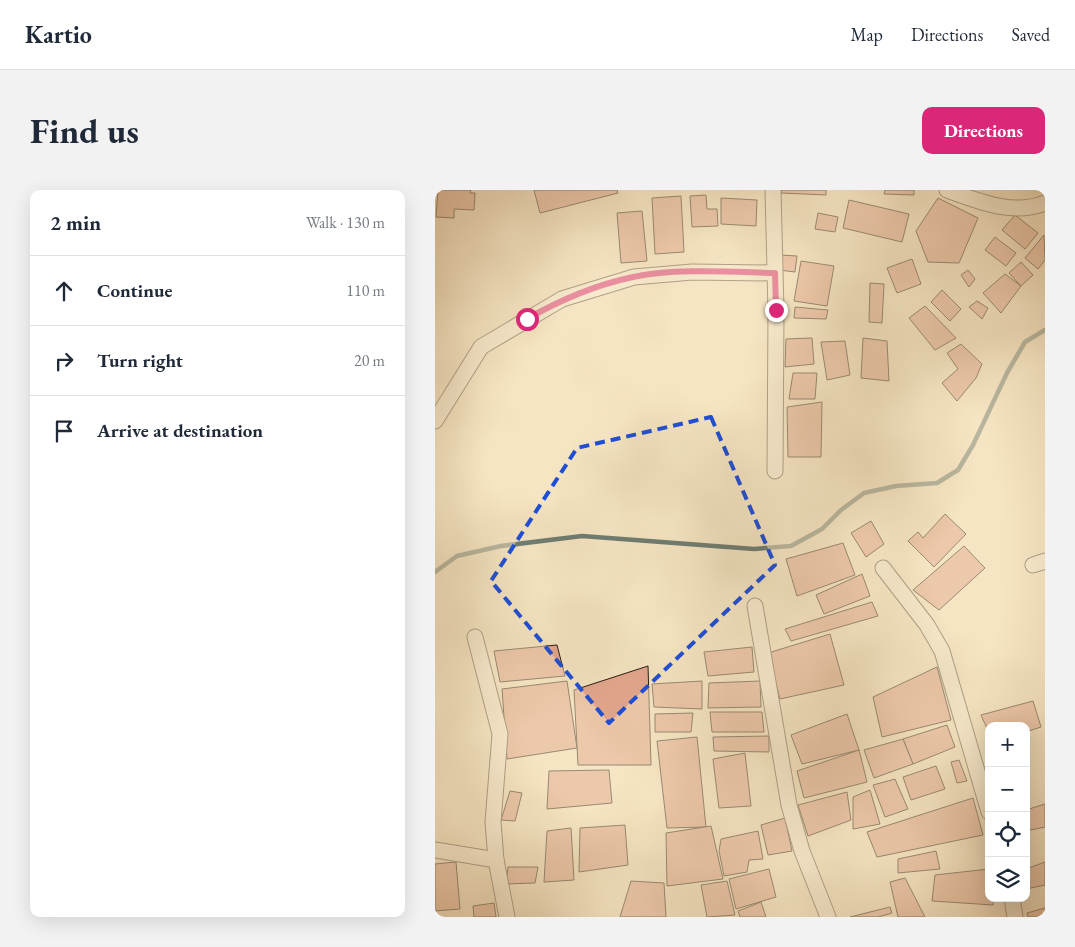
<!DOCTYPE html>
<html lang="en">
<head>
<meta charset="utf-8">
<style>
  body { margin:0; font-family:"EB Garamond",serif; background:#f2f2f3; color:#1f2937 }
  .controls { position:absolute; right:15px; bottom:15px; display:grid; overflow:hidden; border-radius:10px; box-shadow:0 5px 20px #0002 }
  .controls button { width:45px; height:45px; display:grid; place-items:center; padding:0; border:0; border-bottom:1px solid #e0e1e3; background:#fff; color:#1f2937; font:25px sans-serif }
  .stop { position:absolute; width:15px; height:15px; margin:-11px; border:4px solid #db2777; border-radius:50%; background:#fff }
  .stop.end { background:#db2777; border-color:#fff; box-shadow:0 1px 5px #0008 }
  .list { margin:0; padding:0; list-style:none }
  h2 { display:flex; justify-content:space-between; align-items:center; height:65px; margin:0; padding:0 20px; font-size:21px }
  h2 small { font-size:16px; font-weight:400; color:#747a83 }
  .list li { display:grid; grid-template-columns:32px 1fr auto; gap:15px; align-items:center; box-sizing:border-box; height:70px; padding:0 20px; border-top:1px solid #e0e1e3 }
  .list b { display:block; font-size:19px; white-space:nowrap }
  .list em { font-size:16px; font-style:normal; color:#747a83 }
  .icon { flex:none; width:28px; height:28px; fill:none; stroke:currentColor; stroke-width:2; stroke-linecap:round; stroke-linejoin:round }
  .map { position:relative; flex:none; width:610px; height:727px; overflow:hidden; border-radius:10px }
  header { display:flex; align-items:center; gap:30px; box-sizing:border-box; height:70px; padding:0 25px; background:#fff; border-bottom:1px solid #e0e1e3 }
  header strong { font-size:24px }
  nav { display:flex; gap:28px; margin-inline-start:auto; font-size:18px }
  .intro { display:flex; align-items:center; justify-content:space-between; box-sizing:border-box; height:120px; padding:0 30px }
  h1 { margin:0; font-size:35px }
  .button { padding:12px 22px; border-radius:10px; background:#db2777; color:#fff; font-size:18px; font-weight:700 }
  main { display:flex; gap:30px; padding:0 30px }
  aside { flex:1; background:#fff; border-radius:10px; box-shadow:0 5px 20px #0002 }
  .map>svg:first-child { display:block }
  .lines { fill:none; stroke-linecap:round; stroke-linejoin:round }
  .stream { stroke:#6e7d72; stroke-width:4.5 }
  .building { fill:#e3a78e; stroke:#281b11 }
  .minor-casing { stroke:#5b4e3e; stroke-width:17 }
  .minor { stroke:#f8eed8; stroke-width:15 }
  .route { stroke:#db2777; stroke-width:6 }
  .marked { fill:none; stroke:#1d4ed8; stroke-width:4; stroke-dasharray:10 6; stroke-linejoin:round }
</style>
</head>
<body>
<header>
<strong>Kartio</strong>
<nav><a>Map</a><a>Directions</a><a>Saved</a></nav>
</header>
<div class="intro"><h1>Find us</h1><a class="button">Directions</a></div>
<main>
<aside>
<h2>2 min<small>Walk · 130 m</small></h2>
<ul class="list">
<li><svg class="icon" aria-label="ahead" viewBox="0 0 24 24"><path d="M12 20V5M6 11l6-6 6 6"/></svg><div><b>Continue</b></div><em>110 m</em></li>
<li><svg class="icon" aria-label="right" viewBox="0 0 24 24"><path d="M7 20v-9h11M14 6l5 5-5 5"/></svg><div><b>Turn right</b></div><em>20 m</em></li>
<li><svg class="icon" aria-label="arrive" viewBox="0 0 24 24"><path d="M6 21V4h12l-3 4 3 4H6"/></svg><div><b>Arrive at destination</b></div></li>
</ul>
</aside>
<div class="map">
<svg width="610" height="727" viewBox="0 0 610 727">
  <rect width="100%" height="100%" fill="#f5e5c3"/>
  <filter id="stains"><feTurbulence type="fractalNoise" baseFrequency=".004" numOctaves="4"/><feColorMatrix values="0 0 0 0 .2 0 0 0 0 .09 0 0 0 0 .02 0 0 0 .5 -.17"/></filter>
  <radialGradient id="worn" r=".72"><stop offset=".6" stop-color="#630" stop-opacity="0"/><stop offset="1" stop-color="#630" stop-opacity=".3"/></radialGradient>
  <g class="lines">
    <!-- stream -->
    <path class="stream" d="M0,382L22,366L66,356L147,346L319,359L356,356L387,339L406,320L429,303L461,296L502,293L523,280L538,255L572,183L590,152L610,140"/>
  </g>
  <!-- building -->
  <g class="building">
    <path d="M3,0H36L35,3H40L39,20L19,19V28L1,27Z"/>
    <path d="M99,0H182L183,3L105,23Z"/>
    <path d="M346,0H391V5L346,3Z"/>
    <path d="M450,0H479V5L449,4Z"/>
    <path d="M271,5L272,19H282L283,36L257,37L255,6Z"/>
    <path d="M246,6L249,62L220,64L217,8Z"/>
    <path d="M286,8L322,10L321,36L286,34Z"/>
    <path d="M503,8L543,28L524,73L493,72L481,41Z"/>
    <path d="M414,10L474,24L467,52L408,38Z"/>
    <path d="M207,21L212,71L186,73L182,23Z"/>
    <path d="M383,23L403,27L400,42L380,39Z"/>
    <path d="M580,25L603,43L590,59L567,40Z"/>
    <path d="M609,45L610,70L603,79L590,68Z"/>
    <path d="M560,47L581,63L571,76L550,60Z"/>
    <path d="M345,65L362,66L360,82L344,80Z"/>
    <path d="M477,69L486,94L462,103L452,78Z"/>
    <path d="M366,71L399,76L392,116L359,111Z"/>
    <path d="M586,72L598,85L586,96L574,83Z"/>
    <path d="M533,80L540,89L534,97L526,85Z"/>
    <path d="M570,84L586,96L566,123L548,103Z"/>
    <path d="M435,93L449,94L447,133L434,132Z"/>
    <path d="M507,100L526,119L515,131L496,112Z"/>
    <path d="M542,111L553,118L547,129L534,117Z"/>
    <path d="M490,116L521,148L500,160L474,128Z"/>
    <path d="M360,117L393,120L391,129L359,128Z"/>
    <path d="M377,148L379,174L350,177L351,149Z"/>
    <path d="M428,148L452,151L454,191L426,188Z"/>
    <path d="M410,151L415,185L392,190L386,152Z"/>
    <path d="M526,154L547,174L541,188L522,211L507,193L523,179L512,163Z"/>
    <path d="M358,183H382L380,209H354Z"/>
    <path d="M387,212L386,267H353L352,217Z"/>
    <path d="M510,324L531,344L499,377L473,351L483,342L488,348Z"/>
    <path d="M436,331L449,354L431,367L416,343Z"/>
    <path d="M408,353L420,385L362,406L351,369Z"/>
    <path d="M529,356L550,378L504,420L478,400Z"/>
    <path d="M427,384L435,406L389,424L381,405Z"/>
    <path d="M437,412L443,426L356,451L350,439Z"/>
    <path d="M395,444L409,495L345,509L333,463Z"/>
    <path d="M122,455L130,486L65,492L59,461Z"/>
    <path d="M317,457L319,482L273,486L269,462Z"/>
    <path d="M213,476L216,575H143L139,500Z"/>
    <path d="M502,477L516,530L447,547L438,507Z"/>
    <path d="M132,491L142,558L72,569L67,499Z"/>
    <path d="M267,491V519L219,517L217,494Z"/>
    <path d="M325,491L326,517L273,518L274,493Z"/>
    <path d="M598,511L606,537L591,542V536H554V543L546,525Z"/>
    <path d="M275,522H327L329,542H277Z"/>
    <path d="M258,523L256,542H220V524Z"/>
    <path d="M412,524L424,560L367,574L356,545Z"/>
    <path d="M512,535L520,557L478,574L468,549Z"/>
    <path d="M334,546V562L279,561L278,547Z"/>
    <path d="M262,547L271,637L232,638L222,551Z"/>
    <path d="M468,549L478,574L439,588L429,560Z"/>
    <path d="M424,560L432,592L369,608L362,581Z"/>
    <path d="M310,563L316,616L284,618L278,569Z"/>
    <path d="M524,570L532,591L522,593L516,572Z"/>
    <path d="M501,576L510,599L476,610L468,587Z"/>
    <path d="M174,580L177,613L112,619L114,581Z"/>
    <path d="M460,589L473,619L450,627L438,595Z"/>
    <path d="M435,600L445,634L418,639V607Z"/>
    <path d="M75,601L87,603L80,631L66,630Z"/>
    <path d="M412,602L416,630L373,646L363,615Z"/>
    <path d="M538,608L548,645L442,667L432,642Z"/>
    <path d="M610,614V637L591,641V620Z"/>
    <path d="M350,628L357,661L333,665L326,635Z"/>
    <path d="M190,635L193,675L144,682L145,638Z"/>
    <path d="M276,636L288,689L232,696L231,643Z"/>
    <path d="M136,638L139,690L109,692L112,641Z"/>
    <path d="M323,641L328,669L314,670L312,682L289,686L284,661L286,649Z"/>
    <path d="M501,661L505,679L463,683V669Z"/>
    <path d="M21,672L25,719L0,721V674Z"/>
    <path d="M610,672V695L591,699V679Z"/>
    <path d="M73,677H103L100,693L71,694Z"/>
    <path d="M334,679L341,707L301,719L294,689Z"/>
    <path d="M554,679V708H559L558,715L497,711L500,685Z"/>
    <path d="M470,688L490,727H463L455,692Z"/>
    <path d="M196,691L229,693L231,727H185Z"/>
    <path d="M292,691L300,725L272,727L266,695Z"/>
    <path d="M326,712L331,727H305L303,721Z"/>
    <path d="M59,713L61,727H39L38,716Z"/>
    <path d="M455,717L457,723L443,727H415Z"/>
    <path d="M610,718V727H593L592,723Z"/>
  </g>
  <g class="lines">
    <defs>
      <g id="minor">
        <path d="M338,0L341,121L340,281"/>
        <path d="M512,0C543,11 578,26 610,13"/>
        <path d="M0,231L46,157L127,109L199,87L257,82L339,83"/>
        <path d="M598,375L610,371"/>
        <path d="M448,378L492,435L507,461L554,622"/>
        <path d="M320,416L354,615L367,661L393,727"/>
        <path d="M40,447L65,544L58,632L61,670L72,727"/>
        <path d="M0,660L61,670"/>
        <path d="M577,708L580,727"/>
      </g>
    </defs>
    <!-- minor casing -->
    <use href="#minor" class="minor-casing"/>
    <!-- minor -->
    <use href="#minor" class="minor"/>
  </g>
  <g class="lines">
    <!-- route -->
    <path class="route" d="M92,129C125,110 160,95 198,87C239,78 297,82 340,83L341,120"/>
  </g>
  <!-- marked area -->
  <path d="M0 0H610V727H0ZM276,227L340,375L174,533L56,391L142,258Z" fill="#f5e5c3" fill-opacity=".55" fill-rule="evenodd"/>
  <path class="marked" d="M276,227L340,375L174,533L56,391L142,258Z"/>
  <rect width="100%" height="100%" filter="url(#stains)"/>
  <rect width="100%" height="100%" fill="url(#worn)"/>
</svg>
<div class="controls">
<button>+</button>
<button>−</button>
<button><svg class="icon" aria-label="locate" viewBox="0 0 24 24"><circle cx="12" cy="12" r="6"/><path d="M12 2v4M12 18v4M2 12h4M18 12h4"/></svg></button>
<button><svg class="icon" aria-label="layers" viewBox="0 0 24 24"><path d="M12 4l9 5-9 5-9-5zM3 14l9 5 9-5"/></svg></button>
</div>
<div class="stop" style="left:92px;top:129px"></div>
<div class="stop end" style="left:341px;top:120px"></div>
</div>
</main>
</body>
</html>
